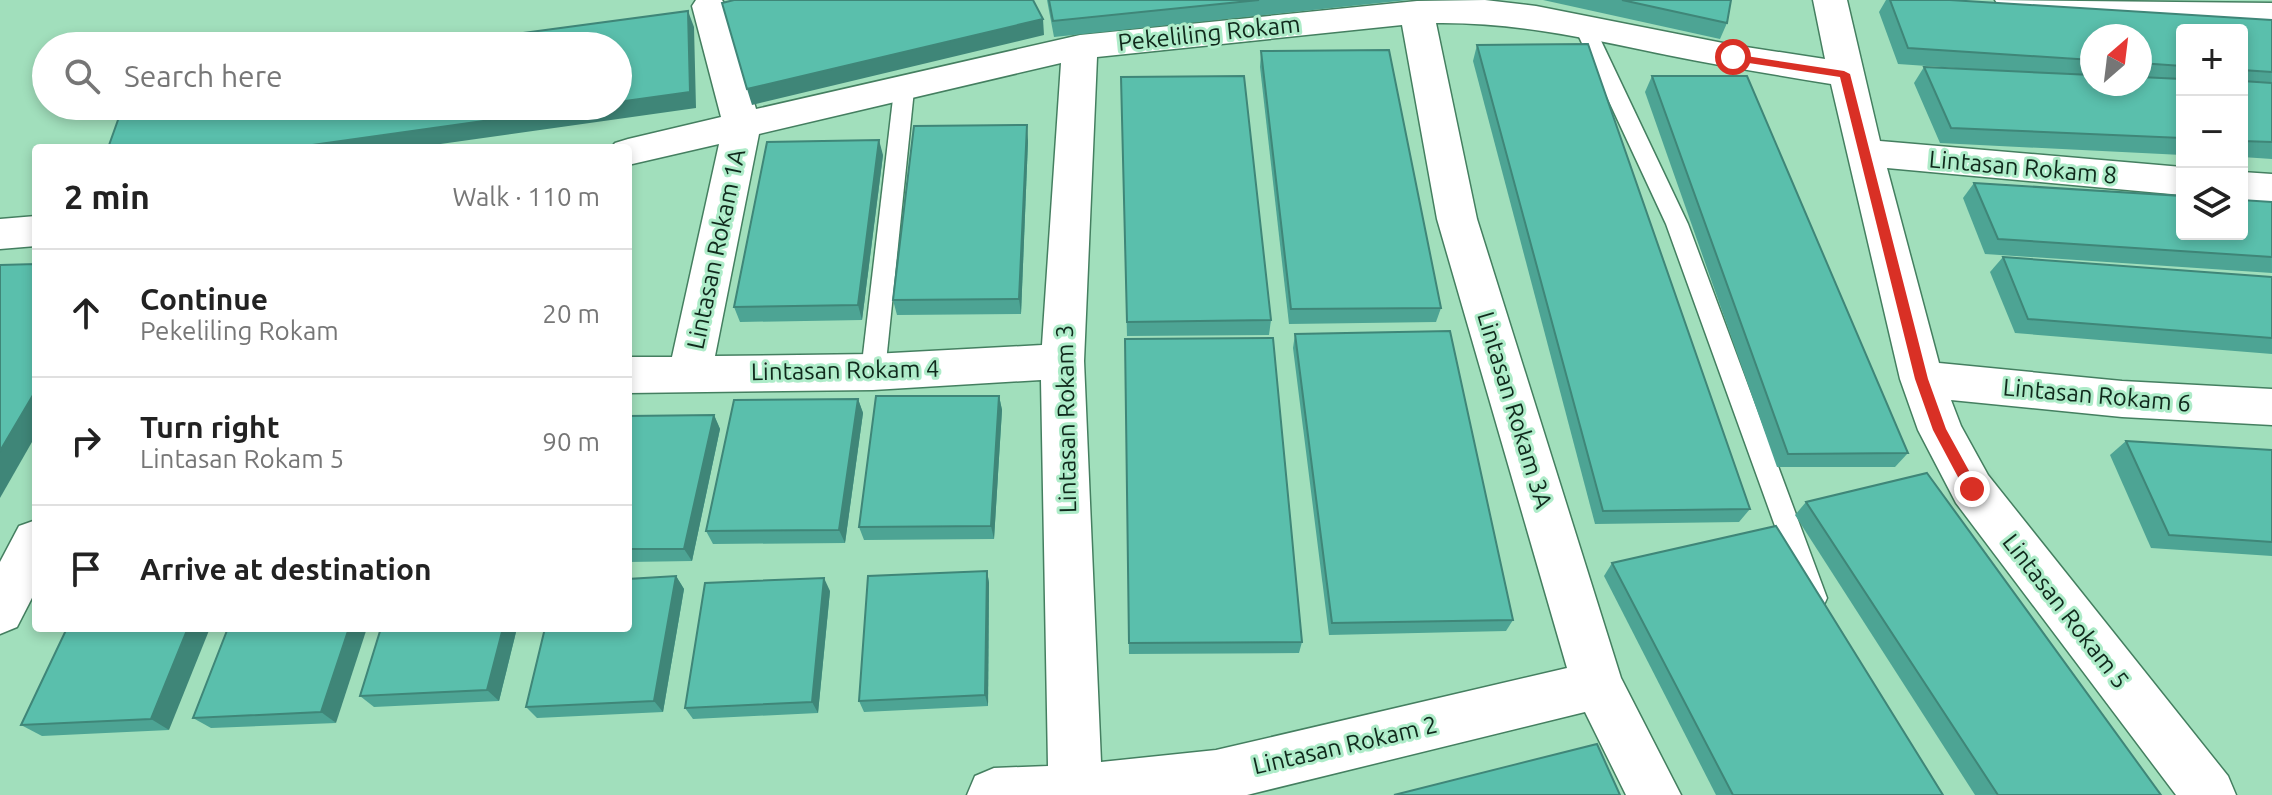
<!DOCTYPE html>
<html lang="en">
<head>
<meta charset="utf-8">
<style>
  body { margin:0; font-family:Ubuntu,sans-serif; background:#f6f6f6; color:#222 }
  .controls { position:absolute; right:24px; top:24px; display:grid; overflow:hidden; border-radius:8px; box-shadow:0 4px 12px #0003 }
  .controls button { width:72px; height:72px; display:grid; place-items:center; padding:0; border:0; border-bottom:2px solid #e0e0e0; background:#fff; color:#222; font:40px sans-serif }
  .compass { position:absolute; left:2080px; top:24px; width:72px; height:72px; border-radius:50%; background:#fff; box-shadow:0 4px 12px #0003; rotate:28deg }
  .stop { position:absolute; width:24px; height:24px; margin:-18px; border:6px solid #d93025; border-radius:50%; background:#fff }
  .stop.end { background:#d93025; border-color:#fff; box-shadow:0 2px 8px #0008 }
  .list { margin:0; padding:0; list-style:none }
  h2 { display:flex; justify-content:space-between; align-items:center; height:104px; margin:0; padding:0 32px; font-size:34px }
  h2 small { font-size:26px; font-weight:400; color:#767676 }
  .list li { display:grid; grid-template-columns:52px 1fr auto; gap:24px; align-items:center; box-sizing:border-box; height:128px; padding:0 32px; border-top:2px solid #e0e0e0 }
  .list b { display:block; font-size:30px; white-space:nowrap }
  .list p { margin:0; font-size:26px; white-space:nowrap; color:#767676 }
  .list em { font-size:26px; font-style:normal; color:#767676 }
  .icon { flex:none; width:44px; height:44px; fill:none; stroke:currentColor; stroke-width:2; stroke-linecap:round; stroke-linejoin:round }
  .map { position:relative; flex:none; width:2272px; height:795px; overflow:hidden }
  .search { position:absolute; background:#fff; box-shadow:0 4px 12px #0003; left:32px; top:32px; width:600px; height:88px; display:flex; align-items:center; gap:20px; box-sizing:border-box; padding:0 28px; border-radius:44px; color:#767676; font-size:30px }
  .panel { position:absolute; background:#fff; box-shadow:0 4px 12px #0003; left:32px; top:144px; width:600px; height:488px; border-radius:8px }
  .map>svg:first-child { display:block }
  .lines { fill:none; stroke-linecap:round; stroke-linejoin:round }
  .lane-casing { stroke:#447f60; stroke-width:3 }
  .street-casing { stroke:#447f60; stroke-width:3 }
  .lane { fill:#fff; fill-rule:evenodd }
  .street { fill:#fff; fill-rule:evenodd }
  .wall { fill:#4da494; fill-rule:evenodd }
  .shaded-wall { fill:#3f8678 }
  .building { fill:#5abfac; stroke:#3f8678; stroke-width:2 }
  .route { fill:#d93025 }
  .labels { text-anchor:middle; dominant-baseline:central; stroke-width:6; stroke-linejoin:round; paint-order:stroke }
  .street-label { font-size:24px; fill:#10291c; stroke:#aeecc9 }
</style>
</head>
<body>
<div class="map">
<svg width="2272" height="795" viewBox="0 0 2272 795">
  <rect width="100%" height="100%" fill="#a1dfbc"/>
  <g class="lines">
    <defs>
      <g id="lane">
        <path d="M1584,20L1594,26L1688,224L1827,598L1823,607L1814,610L1805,607L1801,598L1666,224L1574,26Z"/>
        <path d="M904,83L914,90L885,372L881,379L873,382L865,379L861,372L894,90Z"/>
      </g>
      <g id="street">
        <path d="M696,0H722L726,6L756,109L1080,35L1417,1L1485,0L1536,6L1733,45L1825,59L1813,0H1847L1880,141L2182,167V195L1887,168L1939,363L2122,381L2272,389V425L2122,417L1951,400L1961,426L1988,475L2228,776L2236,795H2176L1956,503L1918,430L1900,379L1831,84C1776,75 1721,66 1667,55C1590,39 1516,22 1436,23L1477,219L1621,678L1681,795H1626L1585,712L1247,795H967L975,776L994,768L1048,766L1041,380L873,390L628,393V357H672L719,144L628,165V148H611L615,143L628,139L721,117L692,6ZM1402,25L1437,219L1567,668L1216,750L1101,762L1084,361L1097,57ZM1061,63L1042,345L873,354L715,356L759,134Z"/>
        <path d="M1995,0L2272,3V25L2012,11L2000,8Z"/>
        <path d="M2242,172L2272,174V202L2242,200Z"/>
        <path d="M36,216V246L0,249V219Z"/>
        <path d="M36,520V590L17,627L0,634V562L19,526Z"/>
      </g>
    </defs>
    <!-- lane casing -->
    <use href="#lane" class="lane-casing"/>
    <!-- street casing -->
    <use href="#street" class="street-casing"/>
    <!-- lane -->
    <use href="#lane" class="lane"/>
    <!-- street -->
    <use href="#street" class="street"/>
  </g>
  <!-- wall -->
  <g class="wall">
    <path d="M1047,0H1408L1054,37Z"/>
    <path d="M1543,0H1731L1727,23L1720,39Z"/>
    <path d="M1886,0H1950L2272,20V159L2242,157V30H2182V155L1940,143L1914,83L1924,67L1985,70L1898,64L1879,12ZM2092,36H2140V84H2092Z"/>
    <path d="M1477,45L1750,509L1739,522L1595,524L1473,61Z"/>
    <path d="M1261,51L1441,308L1436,322L1289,324L1260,67Z"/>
    <path d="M1652,76L1908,453L1895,467H1777L1645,92Z"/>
    <path d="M1121,77L1271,320L1269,335L1127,336Z"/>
    <path d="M1028,141L1021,314L897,315L893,300Z"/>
    <path d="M883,155L862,320L740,322L734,307Z"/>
    <path d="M1974,183L2272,202V273L1985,254L1963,198Z"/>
    <path d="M2003,257L2272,277V354L2015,333L1990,272Z"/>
    <path d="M1295,334L1513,620L1506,631L1329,635L1293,348Z"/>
    <path d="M1125,339L1302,642L1299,653L1129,654Z"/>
    <path d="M999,396L1002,410L994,539L864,540L859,527Z"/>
    <path d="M858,399L863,413L845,543L713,544L706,531Z"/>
    <path d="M714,415L720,429L692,561L628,562V416Z"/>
    <path d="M2126,441L2272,450V556L2151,548L2110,455Z"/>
    <path d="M1806,502L2161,795H1975L1795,515Z"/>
    <path d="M1612,563L1943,795H1716L1604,576Z"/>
    <path d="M987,571L989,583L988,706L864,712L859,701Z"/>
    <path d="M676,576L684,589L663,712L537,718L526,707Z"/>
    <path d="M830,591L818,713L693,719L685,708Z"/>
    <path d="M67,628L169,730L42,736L21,725Z"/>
    <path d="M228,628L336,723L211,728L193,718Z"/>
    <path d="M517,628L499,701L374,707L360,696Z"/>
  </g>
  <!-- shaded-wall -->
  <g class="shaded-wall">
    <path d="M688,11L694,27L696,108L412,148H291L590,106H618V102Z"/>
    <path d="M1043,19L1044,35L752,105L747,89Z"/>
    <path d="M1027,125L1028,141L1021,314L1019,299Z"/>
    <path d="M879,140L883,155L862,320L858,305Z"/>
    <path d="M36,390V435L0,498V451Z"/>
    <path d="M999,396L1002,410L994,539L991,526Z"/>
    <path d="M858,399L863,413L845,543L839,530Z"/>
    <path d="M714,415L720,429L692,561L684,549Z"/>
    <path d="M987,571L989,583L988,706L985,695Z"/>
    <path d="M676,576L684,589L663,712L654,701Z"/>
    <path d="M824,578L830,591L818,713L812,702Z"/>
    <path d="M188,628H210L169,730L151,719Z"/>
    <path d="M349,628H367L336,723L321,712Z"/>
    <path d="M503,628H517L499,701L487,690Z"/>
  </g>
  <!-- building -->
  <g class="building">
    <path d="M734,0H1033L1043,19L747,89L722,3Z"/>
    <path d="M1049,0H1259L1053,21Z"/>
    <path d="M1622,0H1731L1727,23Z"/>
    <path d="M1890,0H1950L2272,20V72L2242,70V30H2182V66L2140,63V36H2092V60L1908,48Z"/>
    <path d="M688,11L690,92L618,102V46H425Z"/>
    <path d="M1588,44L1750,509L1603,511L1477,45Z"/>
    <path d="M1389,50L1441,308L1291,309L1261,51Z"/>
    <path d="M1924,67L2092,75V84H2140V77L2182,79V138L1951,128Z"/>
    <path d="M1244,76L1271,320L1127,322L1121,77Z"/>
    <path d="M1652,76H1747L1908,453L1788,454Z"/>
    <path d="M2242,81L2272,83V142L2242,141Z"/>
    <path d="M123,106H590L291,148H108Z"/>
    <path d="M1027,125L1019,299L893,300L914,126Z"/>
    <path d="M879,140L858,305L734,307L767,142Z"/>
    <path d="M1974,183L2182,196V234H2242V200L2272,202V257L1998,239Z"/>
    <path d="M2003,257L2272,277V338L2028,319Z"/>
    <path d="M36,264V390L0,451V265Z"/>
    <path d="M1450,331L1513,620L1332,623L1295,334Z"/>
    <path d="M1273,338L1302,642L1129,643L1125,339Z"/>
    <path d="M876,396H999L991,526L859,527Z"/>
    <path d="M858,399L839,530L706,531L734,400Z"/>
    <path d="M714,415L684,549H628V416Z"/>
    <path d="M2126,441L2272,450V542L2169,535Z"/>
    <path d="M1927,473L2161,795H1998L1806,502Z"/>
    <path d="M1776,526L1943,795H1733L1612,563Z"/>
    <path d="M987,571L985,695L859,701L868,576Z"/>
    <path d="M676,576L654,701L526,707L545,628H628V579Z"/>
    <path d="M824,578L812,702L685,708L705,583Z"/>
    <path d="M67,628H188L151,719L21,725Z"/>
    <path d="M228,628H349L321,712L193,718Z"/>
    <path d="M381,628H503L487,690L360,696Z"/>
    <path d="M1597,744L1620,795H1394Z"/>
  </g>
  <!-- route -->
  <path class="route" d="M1733,54L1844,71L1850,74L1928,379L1946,429L1979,489L1977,494H1967L1933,430L1915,379L1840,77L1729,60V55Z"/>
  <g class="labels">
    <!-- street labels -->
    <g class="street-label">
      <text transform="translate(1209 33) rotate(-6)">Pekeliling Rokam</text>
      <text transform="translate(2023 167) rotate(5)">Lintasan Rokam 8</text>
      <text transform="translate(716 249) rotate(-78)">Lintasan Rokam 1A</text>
      <text transform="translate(845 370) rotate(-1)">Lintasan Rokam 4</text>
      <text transform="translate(2097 395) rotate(5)">Lintasan Rokam 6</text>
      <text transform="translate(1515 410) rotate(73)">Lintasan Rokam 3A</text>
      <text transform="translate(1066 419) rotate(-91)">Lintasan Rokam 3</text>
      <text transform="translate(2066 611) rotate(52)">Lintasan Rokam 5</text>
      <text transform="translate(1345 745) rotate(-13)">Lintasan Rokam 2</text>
    </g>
  </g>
</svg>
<div class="controls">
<button>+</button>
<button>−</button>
<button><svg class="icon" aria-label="layers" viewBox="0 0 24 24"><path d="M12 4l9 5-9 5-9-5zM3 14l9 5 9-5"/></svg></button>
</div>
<svg class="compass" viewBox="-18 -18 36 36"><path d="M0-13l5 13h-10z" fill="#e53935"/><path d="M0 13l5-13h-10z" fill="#767676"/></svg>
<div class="stop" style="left:1733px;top:57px"></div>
<div class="stop end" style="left:1972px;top:489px"></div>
<div class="search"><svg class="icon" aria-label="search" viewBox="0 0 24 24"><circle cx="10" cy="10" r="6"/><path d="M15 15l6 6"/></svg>Search here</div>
<section class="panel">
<h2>2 min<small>Walk · 110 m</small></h2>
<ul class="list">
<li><svg class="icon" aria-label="ahead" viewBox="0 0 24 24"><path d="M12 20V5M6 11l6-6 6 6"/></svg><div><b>Continue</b><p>Pekeliling Rokam</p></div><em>20 m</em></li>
<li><svg class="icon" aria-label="right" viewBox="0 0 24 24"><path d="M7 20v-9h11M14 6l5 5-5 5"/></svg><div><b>Turn right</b><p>Lintasan Rokam 5</p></div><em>90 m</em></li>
<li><svg class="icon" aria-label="arrive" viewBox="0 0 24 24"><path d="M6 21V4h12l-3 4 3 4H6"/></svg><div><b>Arrive at destination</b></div></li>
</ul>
</section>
</div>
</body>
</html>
